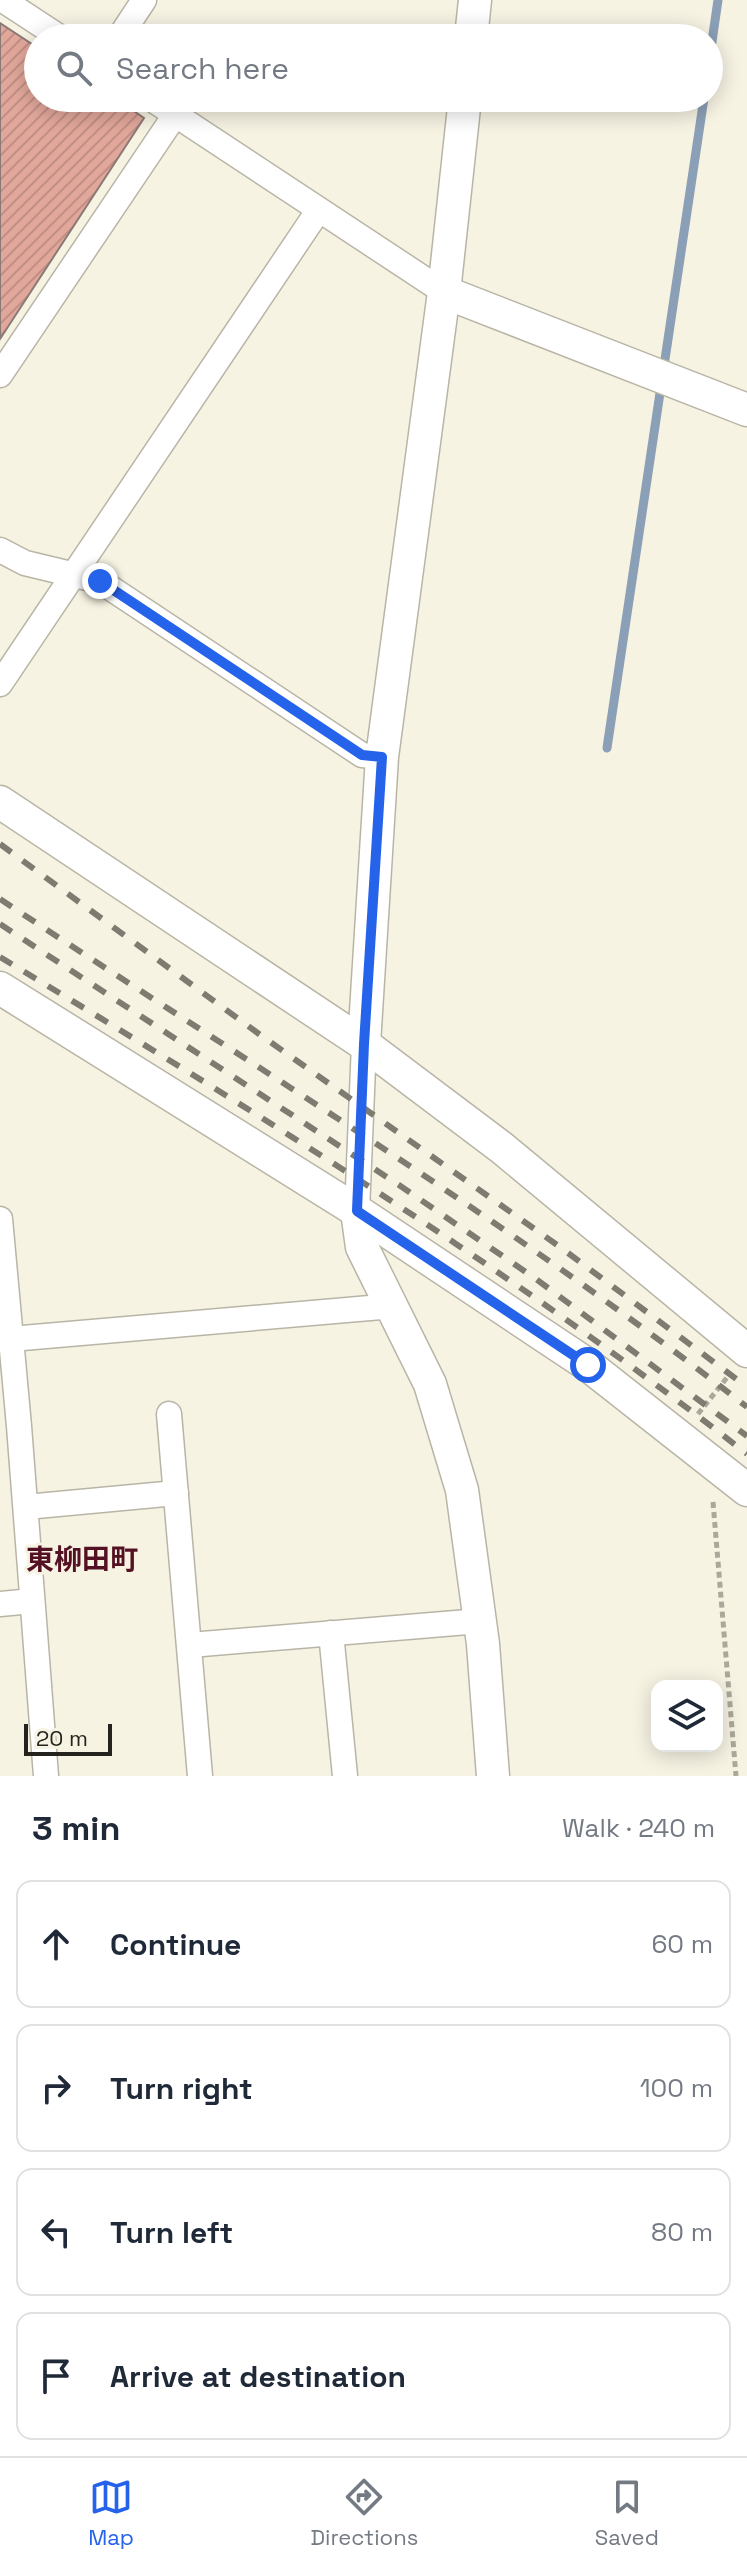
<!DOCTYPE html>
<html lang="en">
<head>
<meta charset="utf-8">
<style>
  body { margin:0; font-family:"Space Grotesk","Noto Sans JP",sans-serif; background:#f6f6f7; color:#1f2937 }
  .controls { position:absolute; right:24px; bottom:24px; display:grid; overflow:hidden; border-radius:16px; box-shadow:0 4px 20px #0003 }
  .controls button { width:72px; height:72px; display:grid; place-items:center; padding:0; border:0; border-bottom:2px solid #e0e1e3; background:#fff; color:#1f2937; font:40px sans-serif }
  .scale { position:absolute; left:24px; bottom:20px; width:88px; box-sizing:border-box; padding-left:8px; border:4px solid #25231d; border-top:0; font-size:22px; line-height:28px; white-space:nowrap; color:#25231d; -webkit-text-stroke:6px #f7f3e3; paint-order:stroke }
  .stop { position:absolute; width:24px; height:24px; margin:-18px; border:6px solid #2563eb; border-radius:50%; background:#fff }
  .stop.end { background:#2563eb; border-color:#fff; box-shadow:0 2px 8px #0008 }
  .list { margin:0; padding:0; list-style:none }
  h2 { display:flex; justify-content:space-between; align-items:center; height:104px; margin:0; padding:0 32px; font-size:34px }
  h2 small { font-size:26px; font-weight:400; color:#747a83 }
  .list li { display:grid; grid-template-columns:52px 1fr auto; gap:24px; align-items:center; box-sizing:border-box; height:128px; margin:0 16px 16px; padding:0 16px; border:2px solid #e0e1e3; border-radius:16px }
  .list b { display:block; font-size:30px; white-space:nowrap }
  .list em { font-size:26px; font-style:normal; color:#747a83 }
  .icon { flex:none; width:44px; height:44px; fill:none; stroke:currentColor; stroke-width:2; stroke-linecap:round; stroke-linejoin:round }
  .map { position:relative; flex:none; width:747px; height:1776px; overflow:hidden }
  .search { position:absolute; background:#fff; box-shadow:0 4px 20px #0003; left:24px; right:24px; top:24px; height:88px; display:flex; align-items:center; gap:20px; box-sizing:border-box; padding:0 28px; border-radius:44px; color:#747a83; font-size:30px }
  .sheet { height:680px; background:#fff }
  nav { display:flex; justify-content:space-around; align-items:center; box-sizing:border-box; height:112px; border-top:2px solid #e0e1e3; background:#fff; font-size:22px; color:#747a83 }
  nav a { display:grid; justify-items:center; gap:4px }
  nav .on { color:#2563eb }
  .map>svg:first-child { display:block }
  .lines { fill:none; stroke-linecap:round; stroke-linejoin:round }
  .stream { stroke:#8b9fb6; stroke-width:9 }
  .building { fill:url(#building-hatch); stroke:#8a7a76; stroke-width:2 }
  .street-casing { stroke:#b9b5a6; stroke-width:27 }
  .secondary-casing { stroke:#b9b5a6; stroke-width:35 }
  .path { stroke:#aba89b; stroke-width:5; stroke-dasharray:6 4; stroke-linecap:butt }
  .street { stroke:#fff; stroke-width:24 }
  .secondary { stroke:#fff; stroke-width:32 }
  .rail { stroke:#7e7b71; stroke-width:6; stroke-dasharray:14 14; stroke-linecap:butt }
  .route { stroke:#2563eb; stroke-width:10 }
  .labels { text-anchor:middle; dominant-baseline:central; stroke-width:6; stroke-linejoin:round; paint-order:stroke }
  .neighbourhood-label { font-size:28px; font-weight:bold; fill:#551124; stroke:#f7f3e3 }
</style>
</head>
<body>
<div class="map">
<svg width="747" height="1776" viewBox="0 0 747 1776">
  <defs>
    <pattern id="building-hatch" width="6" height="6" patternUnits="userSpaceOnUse" patternTransform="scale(2)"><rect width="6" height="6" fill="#e2a79b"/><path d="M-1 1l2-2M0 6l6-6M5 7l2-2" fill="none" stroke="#c28f85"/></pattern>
  </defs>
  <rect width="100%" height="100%" fill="#f7f3e3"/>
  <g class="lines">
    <!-- stream -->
    <g class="stream">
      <path d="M709,62L718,0"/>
      <path d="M607,748L704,98"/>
    </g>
  </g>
  <!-- building -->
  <path class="building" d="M0,23L38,48V98H115L144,118L0,339Z"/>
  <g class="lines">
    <defs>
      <g id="street">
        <path d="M3,0L61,38"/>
        <path d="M119,38L144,0"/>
        <path d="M150,98L444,292"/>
        <path d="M0,375L175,115"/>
        <path d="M0,550L25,563L100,581L362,755L382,757"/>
        <path d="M0,684L318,211"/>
        <path d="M357,1211L364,1044"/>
        <path d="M0,1219L19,1426L46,1776"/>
        <path d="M11,1339L393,1306"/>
        <path d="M169,1414L200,1776"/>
        <path d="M26,1507L176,1493"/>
        <path d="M0,1604L32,1601"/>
        <path d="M331,1633L345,1776"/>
        <path d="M190,1645L480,1621"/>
      </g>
      <g id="secondary">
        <path d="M471,38L475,0"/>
        <path d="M444,292L747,410"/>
        <path d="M0,802L364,1044L502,1148L747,1351"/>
        <path d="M0,988L357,1211L588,1365L747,1490"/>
        <path d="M364,1044L382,757L444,292L465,98"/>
        <path d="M357,1211L362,1247L430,1384L462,1490L483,1644L493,1776"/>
      </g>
    </defs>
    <!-- street casing -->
    <use href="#street" class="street-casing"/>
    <!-- secondary casing -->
    <use href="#secondary" class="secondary-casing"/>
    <!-- path -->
    <g class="path">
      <path d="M698,1414L729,1375"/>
      <path d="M713,1502L736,1776"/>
    </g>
    <!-- street -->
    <use href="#street" class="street"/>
    <!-- secondary -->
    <use href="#secondary" class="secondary"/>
    <!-- rail -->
    <g class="rail">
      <path d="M0,844L259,1034L560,1247L747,1387"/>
      <path d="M0,899C251,1065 510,1221 747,1407"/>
      <path d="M0,924L399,1185L536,1279L747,1436"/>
      <path d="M0,957C256,1112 511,1269 747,1454"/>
    </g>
  </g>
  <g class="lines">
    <!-- route -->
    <path class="route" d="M100,581L362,755L382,757L364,1044L357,1211L588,1365"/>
  </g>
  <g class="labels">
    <!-- neighbourhood labels -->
    <g class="neighbourhood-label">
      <text x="82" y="1559">東柳田町</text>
    </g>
  </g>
</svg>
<div class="controls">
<button><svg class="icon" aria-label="layers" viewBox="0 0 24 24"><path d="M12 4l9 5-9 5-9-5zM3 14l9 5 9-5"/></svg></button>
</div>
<div class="scale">20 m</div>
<div class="stop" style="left:588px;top:1365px"></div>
<div class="stop end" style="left:100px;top:581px"></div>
<div class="search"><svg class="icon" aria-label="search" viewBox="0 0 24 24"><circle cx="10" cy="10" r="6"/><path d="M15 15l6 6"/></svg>Search here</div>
</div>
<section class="sheet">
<h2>3 min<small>Walk · 240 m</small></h2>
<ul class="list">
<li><svg class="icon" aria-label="ahead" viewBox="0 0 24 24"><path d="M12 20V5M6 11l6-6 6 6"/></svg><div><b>Continue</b></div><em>60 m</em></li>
<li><svg class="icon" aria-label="right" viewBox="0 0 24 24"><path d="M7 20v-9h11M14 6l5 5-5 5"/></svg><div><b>Turn right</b></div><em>100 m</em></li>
<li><svg class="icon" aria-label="left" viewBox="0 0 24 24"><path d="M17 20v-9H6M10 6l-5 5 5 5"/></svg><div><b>Turn left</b></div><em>80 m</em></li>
<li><svg class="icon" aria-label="arrive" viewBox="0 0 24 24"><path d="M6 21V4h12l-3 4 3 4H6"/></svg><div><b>Arrive at destination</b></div></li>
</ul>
</section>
<nav>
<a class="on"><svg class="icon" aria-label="map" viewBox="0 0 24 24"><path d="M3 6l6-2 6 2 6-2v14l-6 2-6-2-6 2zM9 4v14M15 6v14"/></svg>Map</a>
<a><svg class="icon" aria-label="directions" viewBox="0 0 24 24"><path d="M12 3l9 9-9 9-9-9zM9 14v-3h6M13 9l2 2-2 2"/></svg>Directions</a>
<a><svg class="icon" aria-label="saved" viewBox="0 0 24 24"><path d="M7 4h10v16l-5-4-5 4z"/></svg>Saved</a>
</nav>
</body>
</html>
